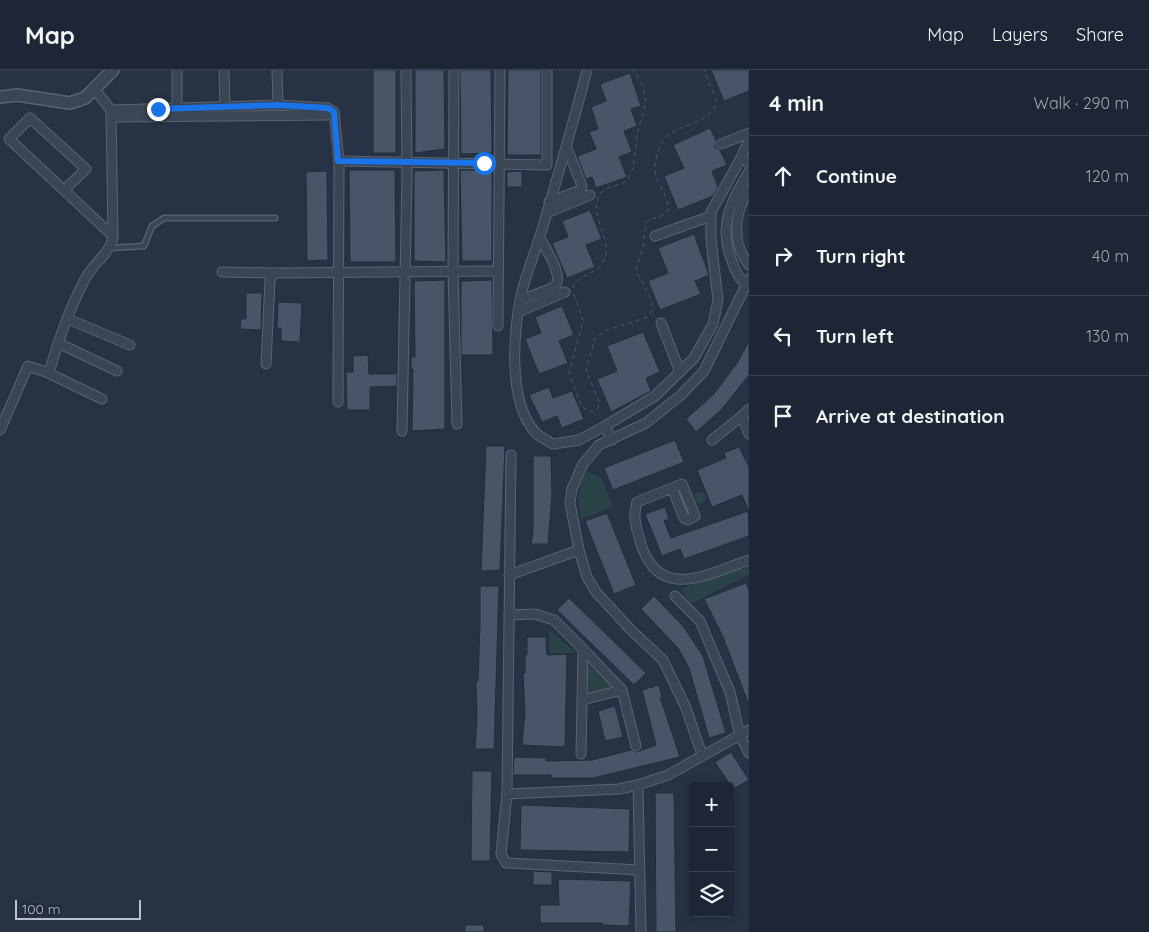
<!DOCTYPE html>
<html lang="en">
<head>
<meta charset="utf-8">
<style>
  body { margin:0; font-family:Quicksand,sans-serif; background:#2a3240; color:#f1f3f6 }
  .controls { position:absolute; right:15px; bottom:15px; display:grid; overflow:hidden; border-radius:5px; box-shadow:0 2px 12px #0003 }
  .controls button { width:45px; height:45px; display:grid; place-items:center; padding:0; border:0; border-bottom:1px solid #3b434f; background:#1d2634; color:#f1f3f6; font:25px sans-serif }
  .scale { position:absolute; left:15px; bottom:12px; width:126px; box-sizing:border-box; padding-left:5px; border:2px solid #b9c1ce; border-top:0; font-size:14px; line-height:18px; white-space:nowrap; color:#b9c1ce; -webkit-text-stroke:4px #202a3a; paint-order:stroke }
  .stop { position:absolute; width:15px; height:15px; margin:-11px; border:4px solid #1a73e8; border-radius:50%; background:#fff }
  .stop.end { background:#1a73e8; border-color:#fff; box-shadow:0 1px 5px #0008 }
  .list { margin:0; padding:0; list-style:none }
  h2 { display:flex; justify-content:space-between; align-items:center; height:65px; margin:0; padding:0 20px; font-size:21px }
  h2 small { font-size:16px; font-weight:400; color:#a0a5ac }
  .list li { display:grid; grid-template-columns:32px 1fr auto; gap:15px; align-items:center; box-sizing:border-box; height:80px; padding:0 20px; border-top:1px solid #3b434f }
  .list b { display:block; font-size:19px; white-space:nowrap }
  .list em { font-size:16px; font-style:normal; color:#a0a5ac }
  .icon { flex:none; width:28px; height:28px; fill:none; stroke:currentColor; stroke-width:2; stroke-linecap:round; stroke-linejoin:round }
  .map { position:relative; flex:none; width:749px; height:862px; overflow:hidden }
  header { display:flex; align-items:center; gap:30px; box-sizing:border-box; height:70px; padding:0 25px; background:#1d2634; border-bottom:1px solid #3b434f }
  header strong { font-size:24px }
  nav { display:flex; gap:28px; margin-inline-start:auto; font-size:18px }
  main { display:flex }
  aside { flex:1; background:#1d2634 }
  .map>svg:first-child { display:block }
  .green { fill:#294346 }
  .building { fill:#485569; stroke:#222c3c }
  .lines { fill:none; stroke-linecap:round; stroke-linejoin:round }
  .service-casing { stroke:#5a6372; stroke-width:7 }
  .minor-casing { stroke:#5a6372; stroke-width:11 }
  .tertiary-casing { stroke:#5a6372; stroke-width:14 }
  .path { stroke:#475f62; stroke-width:1; stroke-dasharray:4 4; stroke-linecap:butt }
  .service { stroke:#3b4655; stroke-width:4.5 }
  .minor { stroke:#3b4655; stroke-width:9 }
  .tertiary { stroke:#3b4655; stroke-width:11 }
  .route { stroke:#1a73e8; stroke-width:6 }
</style>
</head>
<body>
<header>
<strong>Map</strong>
<nav><a>Map</a><a>Layers</a><a>Share</a></nav>
</header>
<main>
<div class="map">
<svg width="749" height="862" viewBox="0 0 749 862">
  <rect width="100%" height="100%" fill="#273345"/>
  <!-- green -->
  <g class="green">
    <path d="M587,401L601,408L613,437L581,449C577,427 577,421 587,401Z"/>
    <circle cx="700" cy="428" r="6"/>
    <path d="M749,495V504L691,534L680,519Z"/>
    <path d="M549,560L577,583H549Z"/>
    <path d="M591,596L613,616L614,620L589,626L586,624L587,598Z"/>
  </g>
  <!-- building -->
  <g class="building">
    <rect x="373" y="0" width="23" height="83"/>
    <path d="M415,0H444L445,79L415,83Z"/>
    <path d="M460,0H491L492,83L461,84Z"/>
    <path d="M508,0H541V85H507Z"/>
    <path d="M711,0H749V21L724,31Z"/>
    <path d="M630,3L641,36L631,39L637,56L624,61L632,82L619,87L627,107L596,118L592,107L586,109L577,86L596,79L589,62L598,59L591,37L606,31L600,14Z"/>
    <path d="M710,58L716,70L715,77L720,80L727,95L712,101L718,117L713,126L678,140L664,106L684,98L673,75Z"/>
    <path d="M349,100H395L396,192H350Z"/>
    <path d="M444,100L446,192L414,191V101Z"/>
    <path d="M460,100H492V191H462Z"/>
    <path d="M327,101L328,190L307,191L306,102Z"/>
    <path d="M522,101V117H507V102Z"/>
    <path d="M590,140L602,169L586,175L595,197L567,208L552,173L568,167L562,151Z"/>
    <path d="M694,164L709,205L695,211L701,224L660,240L648,211L668,203L658,178Z"/>
    <path d="M445,210V359L412,361L413,299H411V287H415L414,211Z"/>
    <path d="M492,210L493,285H461V211Z"/>
    <path d="M246,223H262L261,260L240,259L241,249H246Z"/>
    <path d="M278,232L302,233L300,272L281,271V258H277Z"/>
    <path d="M562,236L574,265L559,271L568,293L539,304L525,269L541,263L535,247Z"/>
    <path d="M643,262L660,302L646,308L651,321L611,342L597,309L617,301L607,276Z"/>
    <path d="M749,271V305L721,340L696,362L686,349L714,324L737,293Z"/>
    <path d="M368,285L369,304H397V316L370,317V340H347L346,302H353V286Z"/>
    <path d="M549,317L553,328L572,321L584,349L562,358L557,346L542,352L529,325Z"/>
    <path d="M675,370L684,392L613,420L604,398Z"/>
    <path d="M486,376H505L500,500L481,501Z"/>
    <path d="M739,377L749,397V442L742,425L712,437L697,400L726,388L724,383Z"/>
    <path d="M533,386H551L552,425L548,474H531L533,462Z"/>
    <path d="M665,437L669,449L664,451L671,468L748,441L749,466L684,489L680,479L662,486L645,444Z"/>
    <path d="M607,443L636,515L614,524L585,451Z"/>
    <path d="M746,513L749,520V635L723,567L704,529Z"/>
    <path d="M480,516H499L494,679H475L477,648L476,611H478L480,555Z"/>
    <path d="M654,526L683,556L703,586L726,663L709,668L689,598L678,578L641,539Z"/>
    <path d="M569,528L646,603L634,615L557,540Z"/>
    <path d="M527,567H546L547,585L567,584L565,677L522,675L525,643L523,603H525V585H527Z"/>
    <path d="M659,615L662,627H660L680,687L593,708H551V705H513L514,687L546,688V691L592,690L631,680L637,682L656,675L642,620Z"/>
    <path d="M615,636L623,667L605,671L598,641Z"/>
    <path d="M731,682L749,710L733,719L715,692Z"/>
    <path d="M472,701H492L490,791H471Z"/>
    <path d="M655,723H674L676,862H656Z"/>
    <path d="M521,735L630,739L629,782L520,780Z"/>
    <path d="M533,801L552,802V815H533Z"/>
    <path d="M558,809L631,811L629,856L602,855V853H540V835H559Z"/>
    <rect x="465" y="855" width="19" height="7"/>
  </g>
  <g class="lines">
    <defs>
      <path id="service" d="M110,178L144,176L152,156L164,148H275"/>
      <g id="minor">
        <path d="M224,0L225,37"/>
        <path d="M277,0L278,35"/>
        <path d="M454,0L453,201L457,354"/>
        <path d="M587,0C574,51 559,102 544,153C538,174 530,194 524,214C513,252 506,334 537,364C542,368 548,371 553,374L579,370L605,356L612,370"/>
        <path d="M177,39V0"/>
        <path d="M111,40L278,35L328,38L334,42"/>
        <path d="M334,42L339,91L338,332"/>
        <path d="M111,47L327,45L334,42"/>
        <path d="M749,70L741,88L749,93"/>
        <path d="M721,74L749,63"/>
        <path d="M339,91L547,95V0"/>
        <path d="M64,120L86,99L30,48L9,69L113,166"/>
        <path d="M749,120C734,144 731,172 749,195"/>
        <path d="M549,132L581,120L582,116L567,78"/>
        <path d="M547,143L590,125"/>
        <path d="M655,166L711,146"/>
        <path d="M222,202L274,203"/>
        <path d="M749,216C741,212 736,203 733,194C718,157 729,134 749,102"/>
        <path d="M521,230L555,217C564,205 546,180 540,168"/>
        <path d="M518,242L565,222"/>
        <path d="M68,249L130,275"/>
        <path d="M661,253L680,302"/>
        <path d="M498,256L500,0"/>
        <path d="M58,273L117,301"/>
        <path d="M266,294L270,210L274,203L498,201"/>
        <path d="M44,301L102,329"/>
        <path d="M742,346L749,339"/>
        <path d="M605,356L655,326L694,288L713,254L718,230L711,170V142L741,88"/>
        <path d="M0,360L28,296L49,303C58,271 70,238 85,209C93,193 109,185 113,168L111,40L95,20"/>
        <path d="M402,361L407,104L406,0"/>
        <path d="M712,370L742,346L749,364"/>
        <path d="M511,385L507,724L501,784L506,793L640,800"/>
        <path d="M672,418L684,448L688,450L695,446L682,414L637,432C632,448 637,461 642,477C661,532 710,503 749,490"/>
        <path d="M509,505L579,480"/>
        <path d="M675,526L700,551L705,563L730,622L740,666L749,683"/>
        <path d="M509,545L535,544L554,550L583,579L622,620L636,676"/>
        <path d="M582,630L622,620"/>
        <path d="M581,684L583,579"/>
        <path d="M702,685L686,638L663,590L630,559L596,522L587,507L579,480L570,433L572,419L583,394L599,375L646,353L681,325L704,301L749,209"/>
        <path d="M638,715L641,862"/>
        <path d="M507,724L619,719L638,715L668,705L749,660"/>
      </g>
      <path id="tertiary" d="M0,27L17,25L70,33L85,28L113,0"/>
    </defs>
    <!-- service casing -->
    <use href="#service" class="service-casing"/>
    <!-- minor casing -->
    <use href="#minor" class="minor-casing"/>
    <!-- tertiary casing -->
    <use href="#tertiary" class="tertiary-casing"/>
    <!-- path -->
    <g class="path">
      <path d="M573,218C576,205 595,205 602,194C617,171 584,143 602,122C608,116 620,115 627,111L633,99L637,64L646,32L643,16L633,0"/>
      <path d="M574,224L583,251L569,304L582,337L592,342L598,338L599,332L586,300L595,268L604,261L648,247C660,232 641,215 636,200L643,178L646,153C652,146 663,149 668,140C669,124 653,111 655,95C662,46 694,66 715,37L716,30L704,0"/>
    </g>
    <!-- service -->
    <use href="#service" class="service"/>
    <!-- minor -->
    <use href="#minor" class="minor"/>
    <!-- tertiary -->
    <use href="#tertiary" class="tertiary"/>
  </g>
  <g class="lines">
    <!-- route -->
    <path class="route" d="M158,39L278,35L328,38L334,42L338,91L484,93"/>
  </g>
</svg>
<div class="controls">
<button>+</button>
<button>−</button>
<button><svg class="icon" aria-label="layers" viewBox="0 0 24 24"><path d="M12 4l9 5-9 5-9-5zM3 14l9 5 9-5"/></svg></button>
</div>
<div class="scale">100 m</div>
<div class="stop" style="left:484px;top:93px"></div>
<div class="stop end" style="left:158px;top:39px"></div>
</div>
<aside>
<h2>4 min<small>Walk · 290 m</small></h2>
<ul class="list">
<li><svg class="icon" aria-label="ahead" viewBox="0 0 24 24"><path d="M12 20V5M6 11l6-6 6 6"/></svg><div><b>Continue</b></div><em>120 m</em></li>
<li><svg class="icon" aria-label="right" viewBox="0 0 24 24"><path d="M7 20v-9h11M14 6l5 5-5 5"/></svg><div><b>Turn right</b></div><em>40 m</em></li>
<li><svg class="icon" aria-label="left" viewBox="0 0 24 24"><path d="M17 20v-9H6M10 6l-5 5 5 5"/></svg><div><b>Turn left</b></div><em>130 m</em></li>
<li><svg class="icon" aria-label="arrive" viewBox="0 0 24 24"><path d="M6 21V4h12l-3 4 3 4H6"/></svg><div><b>Arrive at destination</b></div></li>
</ul>
</aside>
</main>
</body>
</html>
